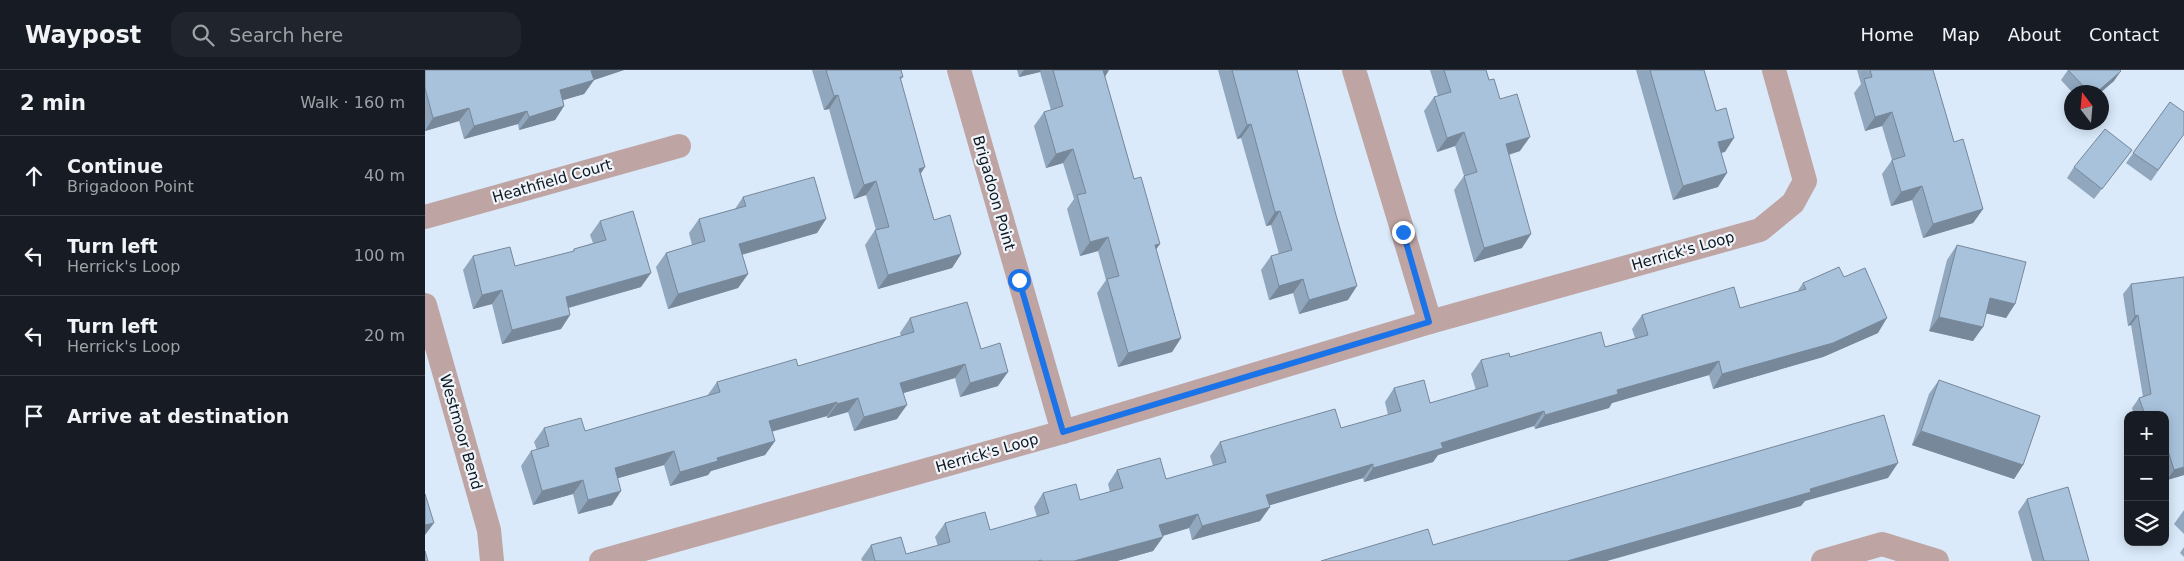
<!DOCTYPE html>
<html lang="en">
<head>
<meta charset="utf-8">
<style>
  body { margin:0; font-family:"DejaVu Sans",sans-serif; background:#20242c; color:#f1f3f6 }
  .controls { position:absolute; right:15px; bottom:15px; display:grid; overflow:hidden; border-radius:10px; box-shadow:0 2px 12px #0003 }
  .controls button { width:45px; height:45px; display:grid; place-items:center; padding:0; border:0; border-bottom:1px solid #363941; background:#171b24; color:#f1f3f6; font:25px sans-serif }
  .compass { position:absolute; left:1639px; top:15px; width:45px; height:45px; border-radius:50%; background:#171b24; box-shadow:0 2px 12px #0003; rotate:344deg }
  .stop { position:absolute; width:15px; height:15px; margin:-11px; border:4px solid #1a73e8; border-radius:50%; background:#fff }
  .stop.end { background:#1a73e8; border-color:#fff; box-shadow:0 1px 5px #0008 }
  .list { margin:0; padding:0; list-style:none }
  h2 { display:flex; justify-content:space-between; align-items:center; height:65px; margin:0; padding:0 20px; font-size:21px }
  h2 small { font-size:16px; font-weight:400; color:#9ea1a6 }
  .list li { display:grid; grid-template-columns:32px 1fr auto; gap:15px; align-items:center; box-sizing:border-box; height:80px; padding:0 20px; border-top:1px solid #363941 }
  .list b { display:block; font-size:19px; white-space:nowrap }
  .list p { margin:0; font-size:16px; white-space:nowrap; color:#9ea1a6 }
  .list em { font-size:16px; font-style:normal; color:#9ea1a6 }
  .icon { flex:none; width:28px; height:28px; fill:none; stroke:currentColor; stroke-width:2; stroke-linecap:round; stroke-linejoin:round }
  .map { position:relative; flex:none; width:1759px; height:491px; overflow:hidden }
  header { display:flex; align-items:center; gap:30px; box-sizing:border-box; height:70px; padding:0 25px; background:#171b24; border-bottom:1px solid #363941 }
  header strong { font-size:24px }
  nav { display:flex; gap:28px; margin-inline-start:auto; font-size:18px }
  .search { width:350px; height:45px; background:#20242c; display:flex; align-items:center; gap:12px; box-sizing:border-box; padding:0 18px; border-radius:15px; color:#9ea1a6; font-size:19px }
  main { display:flex }
  aside { flex:1; background:#171b24 }
  .map>svg:first-child { display:block }
  .lines { fill:none; stroke-linecap:round; stroke-linejoin:round }
  .minor { stroke:#bea4a2; stroke-width:24 }
  .wall { fill:#91a7bd }
  .shaded-wall { fill:#76889a }
  .building { fill:#a9c2dc; stroke:#76889a }
  .route { stroke:#1a73e8; stroke-width:6 }
  .labels { text-anchor:middle; dominant-baseline:central; stroke-width:4.5; stroke-linejoin:round; paint-order:stroke }
  .street-label { font-size:15px; fill:#0e1720; stroke:#f0f5fb }
</style>
</head>
<body>
<header>
<strong>Waypost</strong>
<div class="search"><svg class="icon" aria-label="search" viewBox="0 0 24 24"><circle cx="10" cy="10" r="6"/><path d="M15 15l6 6"/></svg>Search here</div>
<nav><a>Home</a><a>Map</a><a>About</a><a>Contact</a></nav>
</header>
<main>
<aside>
<h2>2 min<small>Walk · 160 m</small></h2>
<ul class="list">
<li><svg class="icon" aria-label="ahead" viewBox="0 0 24 24"><path d="M12 20V5M6 11l6-6 6 6"/></svg><div><b>Continue</b><p>Brigadoon Point</p></div><em>40 m</em></li>
<li><svg class="icon" aria-label="left" viewBox="0 0 24 24"><path d="M17 20v-9H6M10 6l-5 5 5 5"/></svg><div><b>Turn left</b><p>Herrick's Loop</p></div><em>100 m</em></li>
<li><svg class="icon" aria-label="left" viewBox="0 0 24 24"><path d="M17 20v-9H6M10 6l-5 5 5 5"/></svg><div><b>Turn left</b><p>Herrick's Loop</p></div><em>20 m</em></li>
<li><svg class="icon" aria-label="arrive" viewBox="0 0 24 24"><path d="M6 21V4h12l-3 4 3 4H6"/></svg><div><b>Arrive at destination</b></div></li>
</ul>
</aside>
<div class="map">
<svg width="1759" height="491" viewBox="0 0 1759 491">
  <rect width="100%" height="100%" fill="#daeafa"/>
  <g class="lines">
    <!-- minor -->
    <g class="minor">
      <path d="M534,0L638,362"/>
      <path d="M929,0L1005,252"/>
      <path d="M0,147L254,76"/>
      <path d="M0,235L64,460L67,491"/>
      <path d="M176,491L638,362L1005,252L1335,160L1368,133L1380,111L1349,0"/>
      <path d="M1398,491L1457,474L1512,491"/>
    </g>
  </g>
  <!-- wall -->
  <g class="wall">
    <path d="M0,0H199L169,10L159,24L138,30L139,36L130,50L94,60L93,54L39,69L34,51L0,61Z"/>
    <path d="M387,0H476L478,7L475,10L496,104L509,150L536,184L527,198L453,219L440,175L450,160H451L441,125L429,129L404,39L399,40Z"/>
    <path d="M592,0H684L680,7L709,109L731,179L756,268L747,282L693,297L672,223L681,210L673,181L655,186L642,139L649,129L638,93L621,98L609,56L619,42L626,40L615,2L594,7Z"/>
    <path d="M793,0H872L923,230L874,244L868,223L844,230L836,200L846,186L854,184L846,155L841,156L816,68L812,69Z"/>
    <path d="M1005,0H1061L1064,10L1075,29L1095,81L1084,85L1097,178L1049,192L1029,120L1039,106L1030,76L1012,82L999,41L1009,27L1013,26Z"/>
    <path d="M1211,0H1279L1300,82H1296L1293,117L1248,130Z"/>
    <path d="M1432,0H1508L1529,72L1558,139L1548,153L1498,168L1487,130L1466,136L1457,104L1467,90L1457,56L1440,61L1429,23L1436,14Z"/>
    <path d="M1643,0L1689,11L1676,22H1647L1636,10Z"/>
    <path d="M1745,32L1759,64L1726,111L1701,93Z"/>
    <path d="M1707,80L1669,129L1642,108L1649,97Z"/>
    <path d="M318,127L401,149L392,163L317,185L323,204L313,218L243,239L231,197L241,183L267,175L264,163L274,149L310,139Z"/>
    <path d="M175,151L216,217L144,238L145,245L136,259L77,274L67,234L48,239L38,200L48,186L90,196L147,182L149,179L168,173L165,165Z"/>
    <path d="M1532,175L1590,234L1581,248L1561,243L1548,271L1504,261L1522,190Z"/>
    <path d="M1419,207L1453,263L1398,287L1288,319L1284,305L1187,333L1184,338L1110,359L1109,356L1013,385L1008,392L939,412L938,408L844,435L845,437L835,451L767,470L764,458L737,466L738,467L728,481L692,491H437L436,489L446,475L481,484L513,476L510,467L520,453L565,460L612,447L609,437L618,423L655,430L685,422L683,414L692,400L741,409L788,396L785,386L795,372L916,358L963,345L960,332L969,318L1005,333L1051,320L1046,304L1056,290L1180,277L1210,268L1207,259L1217,245L1315,238L1372,222L1378,213Z"/>
    <path d="M1706,214L1759,405L1742,410L1740,404V345H1709L1707,338L1714,328L1718,327L1706,255L1703,256L1698,224Z"/>
    <path d="M485,248L556,279L573,316L535,327L530,308L478,323L472,349L429,361L423,342L402,348V346L347,361L350,371L340,385L286,401L283,405L245,416L239,395L193,408L187,435L153,444L148,424L108,435L96,396L106,381L112,380L109,372L119,358L160,361L282,326L292,312L373,296L476,266L475,263Z"/>
    <path d="M1514,310L1598,395L1589,409L1487,375L1504,324Z"/>
    <path d="M1602,429L1664,491H1607L1593,442Z"/>
    <path d="M1759,440V464L1749,454Z"/>
    <path d="M1759,477V487L1755,483Z"/>
  </g>
  <!-- shaded-wall -->
  <g class="shaded-wall">
    <path d="M168,0H199L157,14L166,1Z"/>
    <path d="M599,0H616L615,2L594,7Z"/>
    <path d="M677,0H684L677,11Z"/>
    <path d="M1696,1L1689,11L1676,22H1672Z"/>
    <path d="M169,10L159,24L125,34L135,20Z"/>
    <path d="M413,25L404,39L399,40L409,26Z"/>
    <path d="M139,36L130,50L94,60L104,47Z"/>
    <path d="M44,38L34,51L0,61L8,48Z"/>
    <path d="M102,41L93,54L39,69L49,56Z"/>
    <path d="M1467,42L1457,56L1440,61L1450,47Z"/>
    <path d="M826,54L816,68L812,69L822,55Z"/>
    <path d="M1039,62L1030,76L1012,82L1022,68Z"/>
    <path d="M1105,67L1095,81L1071,88L1081,74Z"/>
    <path d="M1309,68L1300,82L1284,86L1293,72Z"/>
    <path d="M648,79L638,93L621,98L631,84Z"/>
    <path d="M500,97L491,111L494,99Z"/>
    <path d="M1302,103L1293,117L1248,130L1258,116Z"/>
    <path d="M451,111L441,125L429,129L439,115Z"/>
    <path d="M1497,116L1487,130L1466,136L1476,122Z"/>
    <path d="M1558,139L1548,153L1498,168L1508,154Z"/>
    <path d="M855,141L846,155L841,156L850,142Z"/>
    <path d="M401,149L392,163L304,188L314,174Z"/>
    <path d="M1106,164L1097,178L1049,192L1059,178Z"/>
    <path d="M683,167L673,181L655,186L665,172Z"/>
    <path d="M735,174L725,188L730,175Z"/>
    <path d="M536,184L527,198L453,219L463,205Z"/>
    <path d="M226,203L216,217L131,241L141,227Z"/>
    <path d="M323,204L313,218L243,239L253,224Z"/>
    <path d="M878,209L868,223L844,230L854,216Z"/>
    <path d="M932,216L923,230L874,244L884,230Z"/>
    <path d="M77,220L67,234L48,239L57,225Z"/>
    <path d="M1565,228L1590,234L1581,248L1555,242Z"/>
    <path d="M145,245L136,259L77,274L87,260Z"/>
    <path d="M1713,245L1706,255L1703,256L1710,246Z"/>
    <path d="M1514,247L1558,257L1548,271L1504,261Z"/>
    <path d="M1462,248L1453,263L1398,287L1288,319L1297,304Z"/>
    <path d="M756,268L747,282L693,297L703,283Z"/>
    <path d="M1294,291L1284,305L1187,333L1184,338L1110,359L1120,345L1192,320Z"/>
    <path d="M540,294L530,308L465,327L475,313Z"/>
    <path d="M583,302L573,316L535,327L545,313Z"/>
    <path d="M433,328L423,342L402,348L412,334Z"/>
    <path d="M412,332L402,346L335,365L344,351Z"/>
    <path d="M482,335L472,349L429,361L439,347Z"/>
    <path d="M1119,341L1109,356L1013,385L1008,392L939,412L948,398L1016,373Z"/>
    <path d="M1496,361L1598,395L1589,409L1487,375Z"/>
    <path d="M350,371L340,385L286,401L283,405L245,416L255,402L292,388Z"/>
    <path d="M249,381L239,395L180,412L190,398Z"/>
    <path d="M1473,393L1463,408L1380,431L1376,436L1182,491H1142L1385,419Z"/>
    <path d="M948,394L938,408L832,439L841,425Z"/>
    <path d="M1759,397V405L1742,410L1749,400Z"/>
    <path d="M158,410L148,424L108,435L117,421Z"/>
    <path d="M196,421L187,435L153,444L163,430Z"/>
    <path d="M845,437L835,451L767,470L777,456Z"/>
    <path d="M773,444L764,458L724,470L734,455Z"/>
    <path d="M9,453L0,465V455Z"/>
    <path d="M738,467L728,481L692,491H649Z"/>
  </g>
  <!-- building -->
  <g class="building">
    <path d="M0,0H168L166,1L169,10L135,20L139,36L104,47L102,41L49,56L44,38L8,48L0,18Z"/>
    <path d="M401,0H476L478,7H475L500,97L494,99L509,150L525,145L536,184L463,205L450,160L464,157L451,111L439,115L413,25L409,26Z"/>
    <path d="M628,0H678L709,109L716,107L735,174L730,175L756,268L703,283L682,209L694,206L683,167L665,172L652,125L661,123L648,79L631,84L619,42L638,36Z"/>
    <path d="M807,0H872L911,145L932,216L884,230L878,209L854,216L846,186L867,180L855,141L850,142L826,54L822,55Z"/>
    <path d="M1019,0H1061L1064,10L1069,9L1075,29L1092,24L1105,67L1081,74L1106,164L1059,178L1039,106L1052,102L1039,62L1022,68L1009,27L1026,22Z"/>
    <path d="M1225,0H1279L1291,41L1301,38L1309,68L1293,72L1302,103L1258,116Z"/>
    <path d="M1445,0H1508L1529,72L1538,69L1558,139L1508,154L1497,116L1476,122L1467,90L1480,86L1467,42L1450,47L1439,9L1447,7Z"/>
    <path d="M1643,0H1695L1696,1L1672,22H1664Z"/>
    <path d="M1745,32L1759,42V64L1733,100L1708,83Z"/>
    <path d="M1680,59L1707,80L1677,119L1649,97Z"/>
    <path d="M389,107L401,149L314,174L323,204L253,224L241,183L280,171L274,149L321,136L318,127Z"/>
    <path d="M208,141L226,203L141,227L145,245L87,260L77,220L57,225L48,186L85,177L90,196L149,181V179L181,170L175,151Z"/>
    <path d="M1532,175L1601,192L1590,234L1565,228L1558,257L1514,247Z"/>
    <path d="M1414,197L1419,207L1440,198L1462,248L1408,273L1297,304L1294,291L1192,320L1193,324L1120,345L1119,341L1016,373L1018,378L948,398V394L841,425L845,437L777,456L773,444L734,455L738,467L649,491H617L616,490L613,491H450L446,475L476,467L481,484L525,472L520,453L560,442L565,460L624,443L618,423L651,414L655,430L698,418L692,400L735,388L741,409L801,392L795,372L910,339L916,358L976,341L969,318L999,310L1005,333L1063,316L1056,290L1084,283L1085,287L1176,262L1180,277L1223,265L1217,245L1309,217L1315,238L1381,219L1378,213Z"/>
    <path d="M1759,207V397L1749,400L1740,371V345H1720L1714,328L1726,324L1713,245L1710,246L1706,214Z"/>
    <path d="M542,232L556,279L575,273L583,302L545,313L540,294L475,313L482,335L439,347L433,328L412,334V332L344,351L350,371L292,388L293,391L255,402L249,381L190,398L196,421L163,430L158,410L117,421L106,381L124,376L119,358L156,348L160,361L295,322L292,312L371,289L373,296L489,262L485,248Z"/>
    <path d="M1514,310L1615,346L1598,395L1496,361Z"/>
    <path d="M1459,345L1473,393L1385,419L1386,422L1142,491H896L1003,459L1008,475Z"/>
    <path d="M1643,417L1664,491H1619L1602,429Z"/>
    <path d="M0,424L9,453L0,455Z"/>
    <path d="M0,481L3,491H0Z"/>
  </g>
  <g class="lines">
    <!-- route -->
    <path class="route" d="M594,210L638,362L1004,252L978,162"/>
  </g>
  <g class="labels">
    <!-- street labels -->
    <g class="street-label">
      <text transform="translate(127 111) rotate(-16)">Heathfield Court</text>
      <text transform="translate(569 123) rotate(74)">Brigadoon Point</text>
      <text transform="translate(1258 181) rotate(-16)">Herrick's Loop</text>
      <text transform="translate(36 362) rotate(74)">Westmoor Bend</text>
      <text transform="translate(562 383) rotate(-16)">Herrick's Loop</text>
    </g>
  </g>
</svg>
<div class="controls">
<button>+</button>
<button>−</button>
<button><svg class="icon" aria-label="layers" viewBox="0 0 24 24"><path d="M12 4l9 5-9 5-9-5zM3 14l9 5 9-5"/></svg></button>
</div>
<svg class="compass" viewBox="-18 -18 36 36"><path d="M0-13l5 13h-10z" fill="#e53935"/><path d="M0 13l5-13h-10z" fill="#9ea1a6"/></svg>
<div class="stop" style="left:594px;top:210px"></div>
<div class="stop end" style="left:978px;top:162px"></div>
</div>
</main>
</body>
</html>
